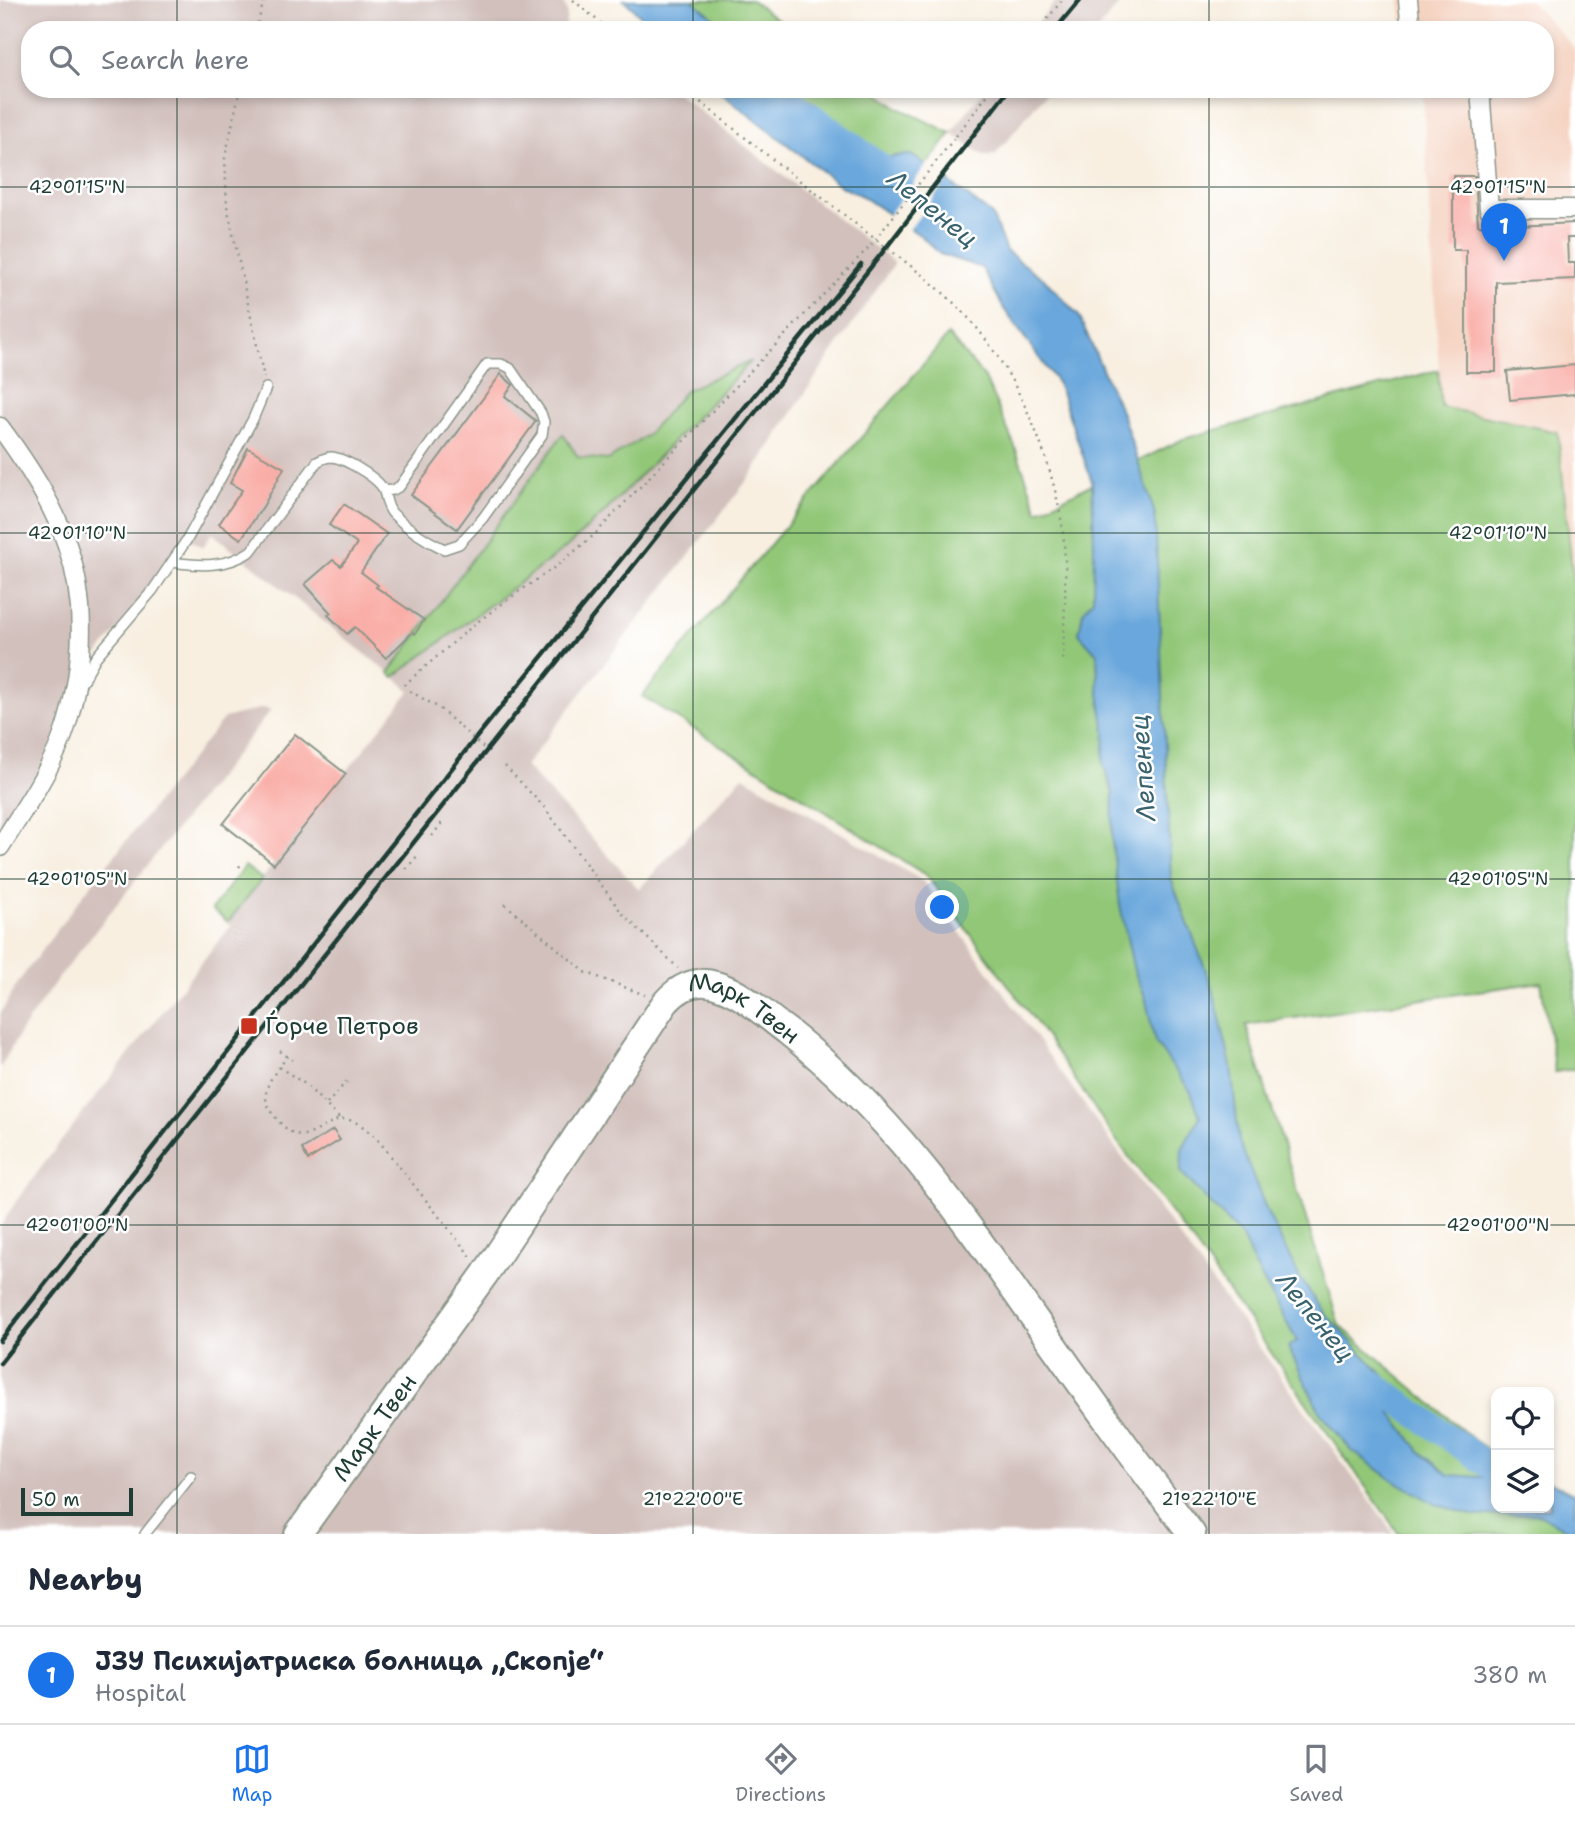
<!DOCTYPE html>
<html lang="en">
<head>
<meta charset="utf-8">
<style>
  body { margin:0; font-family:"Shantell Sans",sans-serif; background:#f6f6f7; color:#1f2937 }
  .controls { position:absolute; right:21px; bottom:21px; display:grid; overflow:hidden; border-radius:14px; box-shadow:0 4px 10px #0003 }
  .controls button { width:63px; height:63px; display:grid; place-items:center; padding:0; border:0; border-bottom:2px solid #e0e1e3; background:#fff; color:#1f2937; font:35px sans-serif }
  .scale { position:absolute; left:21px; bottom:18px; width:112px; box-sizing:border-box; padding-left:7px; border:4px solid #1f3d34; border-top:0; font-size:19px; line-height:24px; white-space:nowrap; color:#1f3d34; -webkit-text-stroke:5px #fff; paint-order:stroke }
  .you { position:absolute; left:943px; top:908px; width:24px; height:24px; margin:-18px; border:5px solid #fff; border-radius:50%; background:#1a73e8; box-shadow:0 0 0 10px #1a73e833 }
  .badge { display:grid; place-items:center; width:46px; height:46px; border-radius:50%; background:#1a73e8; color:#fff; font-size:23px; font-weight:700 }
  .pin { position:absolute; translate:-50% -58px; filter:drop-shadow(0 2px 4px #0008) }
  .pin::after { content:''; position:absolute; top:37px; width:24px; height:21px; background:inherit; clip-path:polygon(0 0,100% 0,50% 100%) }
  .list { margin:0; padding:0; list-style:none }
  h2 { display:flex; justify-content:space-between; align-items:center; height:91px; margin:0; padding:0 28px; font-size:30px }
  h2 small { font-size:23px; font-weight:400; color:#747a83 }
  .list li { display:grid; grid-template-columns:46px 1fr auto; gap:21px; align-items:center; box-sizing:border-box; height:98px; padding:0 28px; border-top:2px solid #e0e1e3 }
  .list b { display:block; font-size:26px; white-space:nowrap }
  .list p { margin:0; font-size:23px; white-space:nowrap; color:#747a83 }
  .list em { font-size:23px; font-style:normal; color:#747a83 }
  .icon { flex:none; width:38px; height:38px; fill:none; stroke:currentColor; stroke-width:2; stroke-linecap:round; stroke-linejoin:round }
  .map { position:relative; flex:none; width:1575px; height:1534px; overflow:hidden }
  .search { position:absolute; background:#fff; box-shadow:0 4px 10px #0003; left:21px; right:21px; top:21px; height:77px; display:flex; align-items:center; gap:18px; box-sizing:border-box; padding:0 24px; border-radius:28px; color:#747a83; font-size:26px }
  .sheet { height:189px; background:#fff }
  nav { display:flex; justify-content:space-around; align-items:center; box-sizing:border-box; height:98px; border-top:2px solid #e0e1e3; background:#fff; font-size:19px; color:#747a83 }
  nav a { display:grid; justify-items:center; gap:4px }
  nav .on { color:#1a73e8 }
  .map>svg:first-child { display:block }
  .built { fill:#f5d3c1 }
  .industrial { fill:#d1c0bc }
  .green { fill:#92c778; stroke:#588256; stroke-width:2 }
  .water { fill:#6aa7dc; stroke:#447288; stroke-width:2 }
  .pier { fill:#f8efe1 }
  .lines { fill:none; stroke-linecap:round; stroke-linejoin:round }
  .river { stroke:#6aa7dc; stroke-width:26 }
  .building { fill:#f9aca5 }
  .lane-casing { stroke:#8c968a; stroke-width:12 }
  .street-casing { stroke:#8c968a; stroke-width:21 }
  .secondary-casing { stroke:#8c968a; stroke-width:30 }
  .path { stroke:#8c968a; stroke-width:2.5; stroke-dasharray:2 5; stroke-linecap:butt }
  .lane { stroke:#fff; stroke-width:9 }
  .street { stroke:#fff; stroke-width:18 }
  .secondary { stroke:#fff; stroke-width:26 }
  .rail { stroke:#1f3d34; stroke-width:4.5 }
  .path-bridge { stroke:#8c968a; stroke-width:2.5; stroke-dasharray:2 5; stroke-linecap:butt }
  .ticks { fill:none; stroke:#1f3d34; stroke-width:2; stroke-opacity:0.45 }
  .poi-dot { fill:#c8321e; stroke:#fff; stroke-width:2.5 }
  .labels { text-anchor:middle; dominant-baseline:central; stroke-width:5; stroke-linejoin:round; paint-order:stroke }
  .street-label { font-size:24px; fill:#1f3d34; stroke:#fff }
  .poi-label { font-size:24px; fill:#1f3d34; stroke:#fff; text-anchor:start }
  .water-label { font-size:26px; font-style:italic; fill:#39626f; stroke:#fff }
  .ticks-label { font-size:18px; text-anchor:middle; fill:#1f3d34; stroke:#fff; stroke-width:5; stroke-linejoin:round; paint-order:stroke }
</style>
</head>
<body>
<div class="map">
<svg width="1575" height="1534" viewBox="0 0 1575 1534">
  <rect width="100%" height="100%" fill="#fff"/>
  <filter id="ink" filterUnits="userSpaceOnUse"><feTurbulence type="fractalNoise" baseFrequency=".0143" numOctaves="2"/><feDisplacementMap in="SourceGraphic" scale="14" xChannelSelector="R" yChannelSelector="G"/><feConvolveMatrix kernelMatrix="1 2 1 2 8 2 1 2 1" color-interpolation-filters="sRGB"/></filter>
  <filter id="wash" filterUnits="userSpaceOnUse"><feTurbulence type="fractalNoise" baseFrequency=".00686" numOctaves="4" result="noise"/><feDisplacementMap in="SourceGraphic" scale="28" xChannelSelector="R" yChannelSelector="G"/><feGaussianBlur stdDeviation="1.57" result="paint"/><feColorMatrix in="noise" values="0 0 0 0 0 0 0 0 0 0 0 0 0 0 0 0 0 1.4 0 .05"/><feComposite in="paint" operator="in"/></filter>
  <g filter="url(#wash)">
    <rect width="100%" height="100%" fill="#f8efe1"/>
    <!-- built -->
    <path class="built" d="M1400,0H1529L1575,49V598L1558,433L1441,407L1426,151L1423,89H1545V30H1403Z"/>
    <!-- industrial -->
    <g class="industrial">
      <path d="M0,0H562L567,12L565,30H30V89H672L895,263L821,369L752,474L525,766L639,889L743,776L923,881L1394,1534H0V1227L17,1200L68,1132L231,925L228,922L410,691L394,677L563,550L604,513L749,363L686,390L647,435L608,460L578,457L562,435L389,673L212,533L203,547L188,538L96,657L0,847Z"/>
      <path d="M1057,0H1122L1098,30H1031Z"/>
      <path d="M984,89H1049L995,155H983L951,133Z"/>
      <path d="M264,708L271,710L58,978L21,1031L0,1068V1014L19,981L83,895L224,718Z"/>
    </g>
    <!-- green -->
    <g class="green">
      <path d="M692,0H751L792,30H729Z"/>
      <path d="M798,89H873L899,108L951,133L927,165L911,155L896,156L864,163L812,128Z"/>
      <path d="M948,335L985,378L1014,444L1038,511L1183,439L1438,370L1441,407L1558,432L1575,598V1069L1555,1072L1541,982L1246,1025L1339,1325L1474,1440L1496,1455V1508H1549L1575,1534H1399L1198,1249L1114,1137L1038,1025L927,876L642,696Z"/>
      <path d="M751,361L604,513L563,550L394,677L389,673L563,434L578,457L608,460L647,435L686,390Z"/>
      <path d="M245,866L262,879L228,922L212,909Z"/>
    </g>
    <!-- water -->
    <g class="water">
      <path d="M624,0H692L729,30H647L640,15Z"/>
      <path d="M716,89H798L812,128L864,163L896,156L911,155L927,165L992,215L1006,251L1044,279L1079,316L1123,416L1155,514L1171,879L1213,989L1231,1066L1239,1141L1268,1214L1299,1276L1322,1311L1385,1377L1391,1413L1420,1451L1449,1475L1496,1478V1508H1549V1481L1575,1494V1534L1539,1514L1475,1516L1435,1504L1390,1478L1351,1450L1320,1412L1288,1347L1297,1341L1254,1264L1242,1237L1181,1172L1182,1149L1200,1117L1191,1092L1155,1042L1145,996L1134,971L1120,905L1112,842L1113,794L1103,762L1105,732L1098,687L1097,654L1079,634L1083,612L1093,599L1094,547L1092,482L1058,384L1004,309L982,268L940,254L921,236L862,196L842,187Z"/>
    </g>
    <!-- pier -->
    <path class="pier" d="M929,162L949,177L908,231L887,217Z"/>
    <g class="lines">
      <!-- river -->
      <g class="river">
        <path d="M775,89L901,181"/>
        <path d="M1361,1371L1367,1379L1496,1471"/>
      </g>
    </g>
    <g id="blocks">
      <!-- building -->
      <g class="building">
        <path d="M1453,176H1475L1478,225L1496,227L1575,223V238H1567L1568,263H1575V279L1496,282V372H1466V250H1453Z"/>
        <path d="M1575,365V394L1510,400L1507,371Z"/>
        <path d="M501,374L513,385L505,396L536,421L457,529L411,495Z"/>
        <path d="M248,448L284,468L264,505L241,539L219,524L242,490L230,483Z"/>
        <path d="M344,504L387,534L361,572L378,585L376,587L424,620L415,634L413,632L386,658L355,627L347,634L328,615L331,613L305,584L333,560L341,566L357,544L329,525Z"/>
        <path d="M295,734L346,774L274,864L223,824Z"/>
        <path d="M333,1130L340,1140L308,1160L302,1149Z"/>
      </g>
    </g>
  </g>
  <g filter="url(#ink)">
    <use href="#blocks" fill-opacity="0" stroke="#8c968a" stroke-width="2"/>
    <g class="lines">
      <defs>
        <g id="lane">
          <path d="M172,562C201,566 226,568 251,551L317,462C322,459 326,457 332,457C344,458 378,478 383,489C387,498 386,507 393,514C408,529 425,540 444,549L459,544L483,518L542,435L544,422L541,413L510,368L501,364H487L400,486L393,490L384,491"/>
          <path d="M80,685L96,657L153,590L188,538L253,419L266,388"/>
          <path d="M145,1534L191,1476"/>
        </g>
        <g id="street">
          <path d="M1408,0L1411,30"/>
          <path d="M1480,89L1489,209H1575"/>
          <path d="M0,427C60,508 93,576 77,679C73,703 67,728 57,750C41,785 20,815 0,847"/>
        </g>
        <g id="secondary">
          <path id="s1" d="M298,1534L485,1274L665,1003C678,988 695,978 716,985C743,993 765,1015 787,1031C889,1112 955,1206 1029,1311C1082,1386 1135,1461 1192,1534"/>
        </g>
      </defs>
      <!-- lane casing -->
      <use href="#lane" class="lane-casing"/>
      <!-- street casing -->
      <use href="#street" class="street-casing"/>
      <!-- secondary casing -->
      <use href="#secondary" class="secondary-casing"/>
      <!-- path -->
      <g class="path">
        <path d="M573,0L609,30"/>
        <path d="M256,30L264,0"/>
        <path d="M1039,30L1062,0"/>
        <path d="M240,89L225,158L227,206L264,378"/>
        <path d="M684,89C738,132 792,175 847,217C884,247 924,273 958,307C1010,359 1046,441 1060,513C1069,559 1064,614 1063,661"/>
        <path d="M956,136L992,89"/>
        <path d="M404,685L476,623L514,595L558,565L594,535L871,245"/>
        <path d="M410,691L439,708L487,751"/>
        <path d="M505,766L544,807L622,913L678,968"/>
        <path d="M432,836L444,820"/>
        <path d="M239,867L242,863"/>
        <path d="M406,869L419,854"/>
        <path d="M505,904L585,972L645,995"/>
        <path d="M280,1051L292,1060"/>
        <path d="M288,1056C272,1076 255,1094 275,1117C280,1123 288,1132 296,1134C326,1142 333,1093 378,1140L472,1258"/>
        <path d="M279,1067L305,1084L340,1119"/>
        <path d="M327,1104L347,1081"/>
      </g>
      <!-- lane -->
      <use href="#lane" class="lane"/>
      <!-- street -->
      <use href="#street" class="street"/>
      <!-- secondary -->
      <use href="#secondary" class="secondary"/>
      <!-- rail -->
      <g class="rail">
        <path d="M1055,30L1080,0"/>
        <path d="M0,1341L475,739L861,264"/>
        <path d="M0,1363L882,253L1009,89"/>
      </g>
      <!-- path-bridge -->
      <path class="path-bridge" d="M871,245L956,136"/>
    </g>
  </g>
  <!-- ticks -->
  <path class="ticks" d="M177,0V30M693,0V30M1209,0V30M177,89V1534M693,89V1534M1209,89V1534M0,187H1575M0,533H1575M0,879H1575M0,1225H1575"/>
  <!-- markers -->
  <rect class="poi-dot" x="240" y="1017" width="18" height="18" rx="3.5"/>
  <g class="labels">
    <!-- street labels -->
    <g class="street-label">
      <text stroke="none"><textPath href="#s1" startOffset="738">Марк Твен</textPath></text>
      <text stroke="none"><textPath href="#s1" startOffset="131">Марк Твен</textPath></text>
    </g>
    <!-- poi labels -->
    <g class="poi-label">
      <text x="265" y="1026">Ѓорче Петров</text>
    </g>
    <!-- water labels -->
    <g class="water-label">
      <text transform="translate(933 208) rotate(39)">Лепенец</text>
      <text transform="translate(1142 768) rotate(-94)">Лепенец</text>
      <text transform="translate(1316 1316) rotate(51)">Лепенец</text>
    </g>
  </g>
  <g class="ticks-label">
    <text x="77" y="193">42°01'15"N</text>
    <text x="1498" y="193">42°01'15"N</text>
    <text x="77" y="539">42°01'10"N</text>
    <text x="1498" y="539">42°01'10"N</text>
    <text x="77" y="885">42°01'05"N</text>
    <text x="1498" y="885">42°01'05"N</text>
    <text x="77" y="1231">42°01'00"N</text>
    <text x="1498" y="1231">42°01'00"N</text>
    <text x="693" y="1505">21°22'00"E</text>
    <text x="1209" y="1505">21°22'10"E</text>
  </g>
</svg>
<div class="controls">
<button><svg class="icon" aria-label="locate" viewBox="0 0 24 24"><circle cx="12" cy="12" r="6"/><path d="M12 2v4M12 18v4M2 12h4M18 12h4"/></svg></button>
<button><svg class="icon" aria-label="layers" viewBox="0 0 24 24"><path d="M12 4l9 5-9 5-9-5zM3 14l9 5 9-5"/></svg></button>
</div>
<div class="scale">50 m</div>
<div class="you"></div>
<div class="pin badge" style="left:1504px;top:261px">1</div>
<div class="search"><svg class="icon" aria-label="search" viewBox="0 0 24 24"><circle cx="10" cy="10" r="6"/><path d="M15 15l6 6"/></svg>Search here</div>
</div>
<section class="sheet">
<h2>Nearby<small></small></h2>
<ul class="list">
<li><span class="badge">1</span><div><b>ЈЗУ Психијатриска болница „Скопје“</b><p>Hospital</p></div><em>380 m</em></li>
</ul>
</section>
<nav>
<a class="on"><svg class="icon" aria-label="map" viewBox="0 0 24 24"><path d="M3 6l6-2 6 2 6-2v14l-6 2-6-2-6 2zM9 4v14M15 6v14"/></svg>Map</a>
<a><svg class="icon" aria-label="directions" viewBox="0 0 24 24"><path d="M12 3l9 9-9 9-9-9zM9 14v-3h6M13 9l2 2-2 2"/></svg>Directions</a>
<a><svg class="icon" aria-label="saved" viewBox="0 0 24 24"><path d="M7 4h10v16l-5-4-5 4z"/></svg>Saved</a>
</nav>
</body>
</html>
